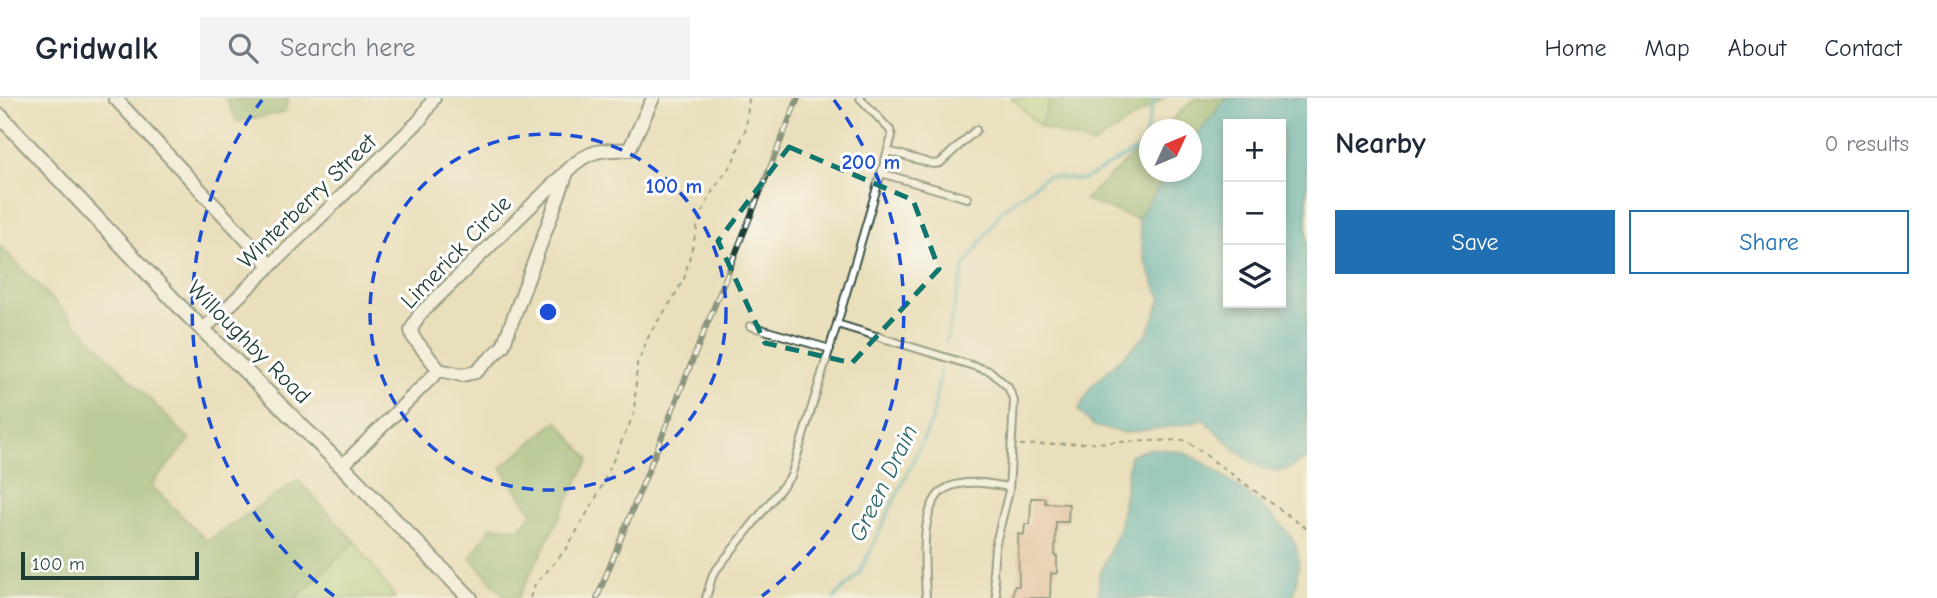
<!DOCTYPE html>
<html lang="en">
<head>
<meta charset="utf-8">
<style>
  body { margin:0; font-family:"Comic Neue",sans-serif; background:#f2f2f3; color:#1f2937 }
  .controls { position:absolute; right:21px; top:21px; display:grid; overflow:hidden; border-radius:0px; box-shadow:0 4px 10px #0003 }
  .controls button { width:63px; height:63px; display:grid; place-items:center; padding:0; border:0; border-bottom:2px solid #e0e1e3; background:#fff; color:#1f2937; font:35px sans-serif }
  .compass { position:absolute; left:1139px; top:21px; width:63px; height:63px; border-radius:50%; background:#fff; box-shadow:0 4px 10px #0003; rotate:46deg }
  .scale { position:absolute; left:21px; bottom:18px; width:178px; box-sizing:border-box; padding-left:7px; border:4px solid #1f3d34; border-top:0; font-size:19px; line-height:24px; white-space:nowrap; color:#1f3d34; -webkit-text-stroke:5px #fff; paint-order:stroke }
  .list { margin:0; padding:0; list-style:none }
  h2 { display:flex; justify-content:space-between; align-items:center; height:91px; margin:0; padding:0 28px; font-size:30px }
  h2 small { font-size:23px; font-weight:400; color:#747a83 }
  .actions { display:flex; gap:14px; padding:21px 28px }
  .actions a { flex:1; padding:16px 0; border:2px solid #1f6fb2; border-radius:0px; text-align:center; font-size:24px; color:#1f6fb2 }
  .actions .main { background:#1f6fb2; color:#fff }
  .icon { flex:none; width:38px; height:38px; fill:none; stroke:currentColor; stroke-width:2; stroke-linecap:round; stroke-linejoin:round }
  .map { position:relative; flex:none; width:1307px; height:500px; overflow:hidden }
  header { display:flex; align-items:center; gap:42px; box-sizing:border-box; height:98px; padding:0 35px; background:#fff; border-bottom:2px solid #e0e1e3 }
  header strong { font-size:33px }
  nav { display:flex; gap:38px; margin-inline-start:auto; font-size:24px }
  .search { width:490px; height:63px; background:#f2f2f3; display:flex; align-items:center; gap:18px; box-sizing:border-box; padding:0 24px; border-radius:0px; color:#747a83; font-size:26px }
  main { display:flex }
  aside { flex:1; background:#fff }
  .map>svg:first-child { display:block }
  .green { fill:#a8d37f; stroke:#64885a; stroke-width:2 }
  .forest { fill:#86b56e; stroke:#527951; stroke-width:2 }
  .water { fill:#40afbd; stroke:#307678; stroke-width:2; fill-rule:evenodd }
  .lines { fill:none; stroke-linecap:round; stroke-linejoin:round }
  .stream { stroke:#40afbd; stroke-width:3.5 }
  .building { fill:#e5b198 }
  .service-casing { stroke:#3d5548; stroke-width:10 }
  .minor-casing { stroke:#3d5548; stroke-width:16 }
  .tertiary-casing { stroke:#3d5548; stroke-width:18 }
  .path { stroke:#3d5548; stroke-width:2; stroke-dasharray:5 5; stroke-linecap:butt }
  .service { stroke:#fff; stroke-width:6 }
  .minor { stroke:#fff; stroke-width:12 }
  .tertiary { stroke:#fff; stroke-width:14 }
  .rail-casing { stroke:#1f3d34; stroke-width:6 }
  .rail { stroke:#fff; stroke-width:3.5; stroke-dasharray:10; stroke-linecap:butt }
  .marked { fill:none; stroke:#0f766e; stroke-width:5; stroke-dasharray:14 9; stroke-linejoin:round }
  .ring { fill:none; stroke:#1d4ed8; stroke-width:3.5; stroke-dasharray:12 9 }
  .labels { text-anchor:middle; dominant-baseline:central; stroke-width:6; stroke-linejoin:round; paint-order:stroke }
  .street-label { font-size:23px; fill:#1f3d34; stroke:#fff }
  .water-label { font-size:24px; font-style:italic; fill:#2b6564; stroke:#fff }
  .centre { fill:#1d4ed8; stroke:#fff; stroke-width:3.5 }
  .ring-label { font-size:21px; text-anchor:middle; font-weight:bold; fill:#1d4ed8; stroke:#fff; stroke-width:6; stroke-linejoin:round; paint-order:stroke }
</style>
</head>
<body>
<header>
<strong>Gridwalk</strong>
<div class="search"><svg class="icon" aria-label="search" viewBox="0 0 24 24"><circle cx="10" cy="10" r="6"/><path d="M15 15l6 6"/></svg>Search here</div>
<nav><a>Home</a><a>Map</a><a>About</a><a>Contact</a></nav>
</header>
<main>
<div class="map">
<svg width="1307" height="500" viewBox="0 0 1307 500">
  <rect width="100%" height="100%" fill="#fff"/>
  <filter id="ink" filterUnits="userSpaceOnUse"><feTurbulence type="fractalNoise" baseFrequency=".0143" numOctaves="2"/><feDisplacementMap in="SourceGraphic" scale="14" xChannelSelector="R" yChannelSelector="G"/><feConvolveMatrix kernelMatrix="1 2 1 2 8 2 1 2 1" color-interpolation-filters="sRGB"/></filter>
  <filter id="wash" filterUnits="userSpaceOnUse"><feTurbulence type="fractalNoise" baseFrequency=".00686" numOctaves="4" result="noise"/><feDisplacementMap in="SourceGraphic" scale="28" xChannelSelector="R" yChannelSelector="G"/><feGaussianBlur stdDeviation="1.57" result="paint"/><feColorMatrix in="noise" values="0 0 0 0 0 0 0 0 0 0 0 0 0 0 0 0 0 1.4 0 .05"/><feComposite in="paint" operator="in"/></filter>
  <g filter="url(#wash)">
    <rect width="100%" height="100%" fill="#eadfbb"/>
    <!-- green -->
    <g class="green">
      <path d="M1012,0H1051L1040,29Z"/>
      <path d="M355,444L395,500H296Z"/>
    </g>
    <!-- forest -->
    <g class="forest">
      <path d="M226,0H288L285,14L237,24Z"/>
      <path d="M1051,0H1164L1093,47L1040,29Z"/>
      <path d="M1195,0H1227L1192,43V32H1161Z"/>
      <path d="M1149,42L1150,74H1168L1138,121L1084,102Z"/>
      <path d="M0,148L190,342L151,387L207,443L298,382L355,444L296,500H0Z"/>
      <path d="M557,323L589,361L518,500H506L470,460L492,428L520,431L533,415L501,370Z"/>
    </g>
    <!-- water -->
    <g class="water">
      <path d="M1227,0H1307V361C1300,364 1289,372 1281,373C1249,375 1225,338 1202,321L1194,325L1126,335L1094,328L1078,312L1092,288L1148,235L1161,201L1144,161L1138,121L1168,74H1192V43ZM1228,26H1281V205H1228Z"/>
      <path d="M1152,350C1162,352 1174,352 1184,355C1210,364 1279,418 1293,442C1303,460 1297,481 1293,500H1098L1099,479L1120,428L1130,357Z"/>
    </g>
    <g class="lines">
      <!-- stream -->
      <g class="stream">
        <path d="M946,243L964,169L1002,112L1047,78L1083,82L1143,48L1154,0"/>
        <path d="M834,500L859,476L932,323L940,274"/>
      </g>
    </g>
    <g id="blocks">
      <!-- building -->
      <path class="building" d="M1031,400H1045V405L1069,406L1068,424H1056L1055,458H1057V476L1051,475L1050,500H1013L1014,488H1019L1018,436L1024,437L1025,426H1030Z"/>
    </g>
  </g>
  <g filter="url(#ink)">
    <use href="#blocks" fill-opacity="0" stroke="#3d5548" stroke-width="2"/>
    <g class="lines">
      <defs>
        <g id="service">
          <path d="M888,53L933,66L940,65L976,32"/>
          <path d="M881,75L967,100"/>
          <path d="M837,226L892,38L890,32L860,0"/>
          <path d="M750,228L830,251"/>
          <path d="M706,500L713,476L791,378L837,226L990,273L1008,289L1014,303L1009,393L995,449L993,474L997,500"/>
          <path d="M926,500C925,471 917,402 949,389C967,381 991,386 1009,389"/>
        </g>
        <g id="minor">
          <path d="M115,0L270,167"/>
          <path d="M568,72L503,248L476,274L462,277L439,272L413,239L411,232L419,217L568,72C588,52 602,51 629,52L653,0"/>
          <path d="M203,231L230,207L420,22L434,0"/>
          <path d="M342,368L439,272"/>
        </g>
        <path id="tertiary" d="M0,18L185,214L342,368L470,500"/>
      </defs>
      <!-- service casing -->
      <use href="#service" class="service-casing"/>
      <!-- minor casing -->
      <use href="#minor" class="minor-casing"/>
      <!-- tertiary casing -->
      <use href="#tertiary" class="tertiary-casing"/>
      <!-- path -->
      <g class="path">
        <path d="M1020,347L1185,342L1307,431"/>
        <path d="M530,500L534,488L567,450L598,396L634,316L637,266L650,235L672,202L684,181L700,119L713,92L733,64L746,30L749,0"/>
      </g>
      <!-- service -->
      <use href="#service" class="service"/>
      <!-- minor -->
      <use href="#minor" class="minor"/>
      <!-- tertiary -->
      <use href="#tertiary" class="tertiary"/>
      <defs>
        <path id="rail" d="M597,500L798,0"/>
      </defs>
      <!-- rail casing -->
      <use href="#rail" class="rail-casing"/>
      <!-- rail -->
      <use href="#rail" class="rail"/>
    </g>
  </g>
  <!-- marked area -->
  <path d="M0 0H1307V500H0ZM789,49L913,102L939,171L852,265L765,245L718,143Z" fill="#eadfbb" fill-opacity=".55" fill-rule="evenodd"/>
  <path class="marked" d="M789,49L913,102L939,171L852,265L765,245L718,143Z"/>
  <!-- distance rings -->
  <g class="ring">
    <circle cx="548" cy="214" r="178"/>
    <path d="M334 498A356 356 0 0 1 262 2M834 2A356 356 0 0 1 762 498"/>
  </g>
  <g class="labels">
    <!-- street labels -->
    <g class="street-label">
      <text transform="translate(307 103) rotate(-44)">Winterberry Street</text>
      <text transform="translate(456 154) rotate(-46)">Limerick Circle</text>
      <text transform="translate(249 244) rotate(45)">Willoughby Road</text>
    </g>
    <!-- water labels -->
    <g class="water-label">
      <text transform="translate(883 385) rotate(-64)">Green Drain</text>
    </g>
  </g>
  <circle cx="548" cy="214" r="10" class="centre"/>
  <g class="ring-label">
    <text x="871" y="71">200 m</text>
    <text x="674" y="95">100 m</text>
  </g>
</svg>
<div class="controls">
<button>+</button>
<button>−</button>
<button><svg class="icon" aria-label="layers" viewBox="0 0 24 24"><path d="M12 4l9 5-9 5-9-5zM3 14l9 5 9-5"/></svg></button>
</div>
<svg class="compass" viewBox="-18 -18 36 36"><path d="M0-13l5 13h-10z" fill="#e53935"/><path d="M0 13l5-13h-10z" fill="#747a83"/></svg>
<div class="scale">100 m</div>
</div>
<aside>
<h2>Nearby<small>0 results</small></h2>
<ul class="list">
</ul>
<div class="actions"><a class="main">Save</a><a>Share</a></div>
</aside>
</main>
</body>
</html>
